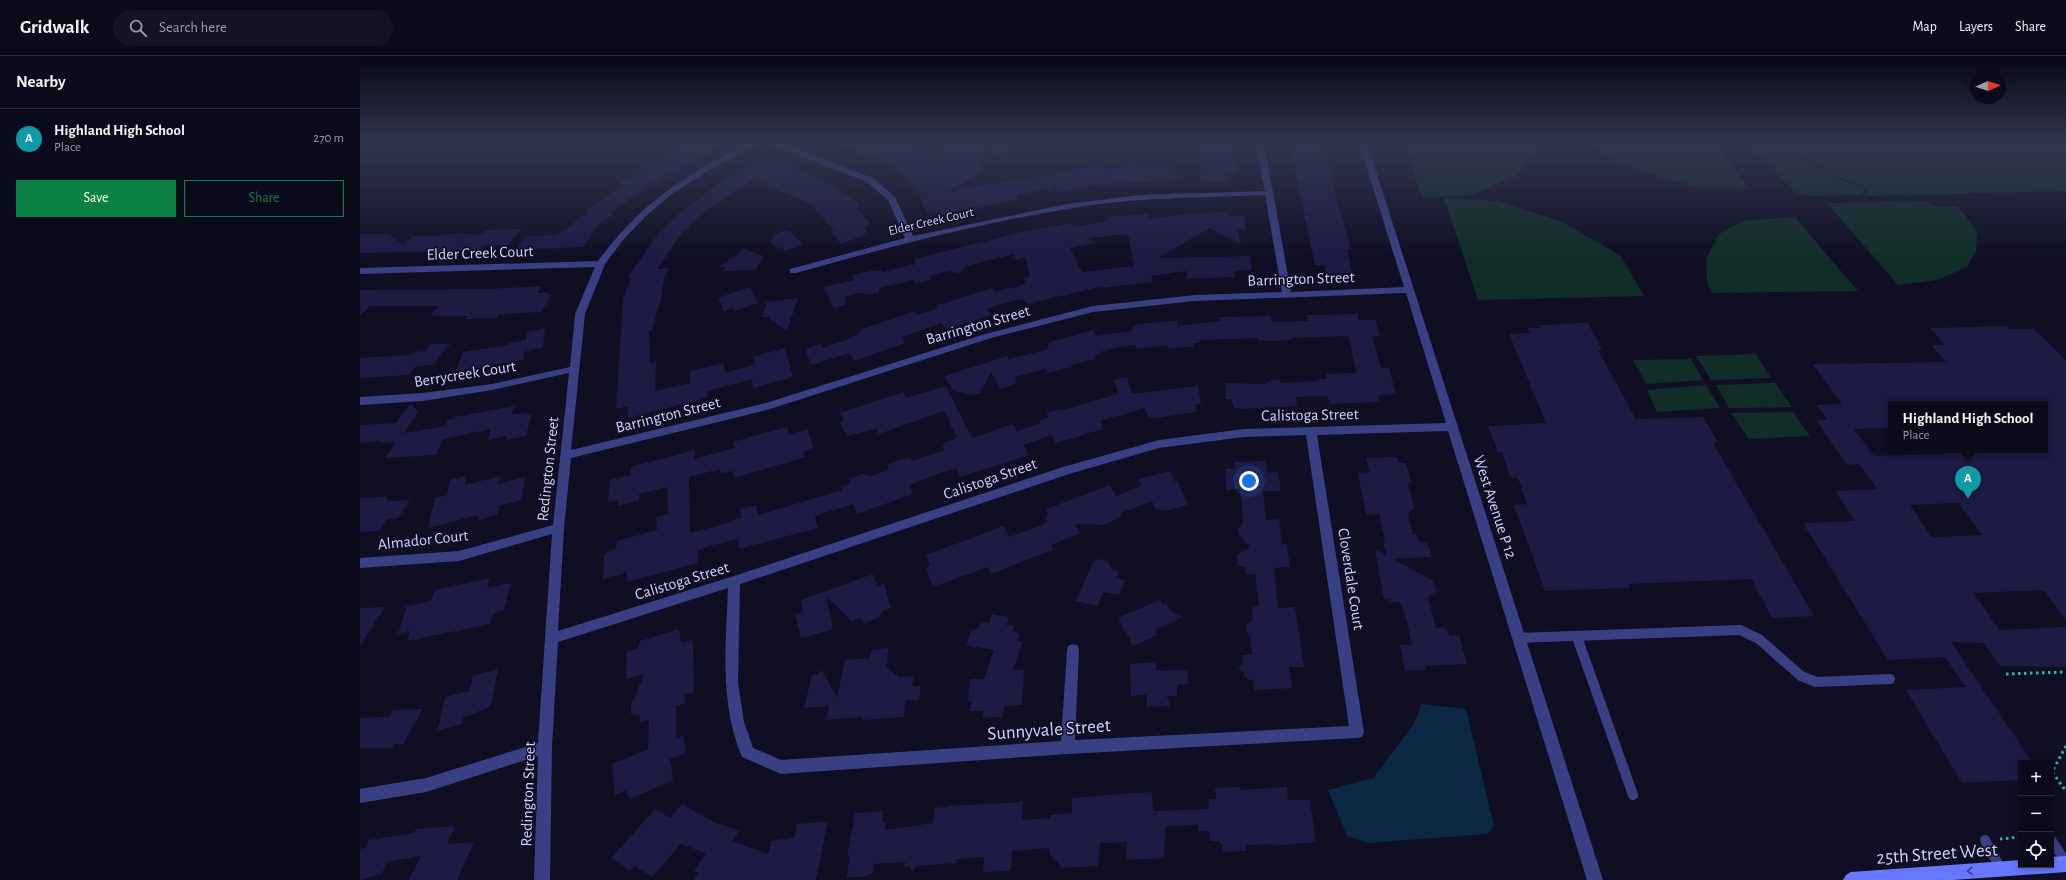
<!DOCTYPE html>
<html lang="en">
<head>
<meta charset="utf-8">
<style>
  body { margin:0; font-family:"Alegreya Sans",sans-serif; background:#141323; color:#f1f3f6 }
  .controls { position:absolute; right:12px; bottom:12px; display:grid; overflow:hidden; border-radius:0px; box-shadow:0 2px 6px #0003 }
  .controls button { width:36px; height:36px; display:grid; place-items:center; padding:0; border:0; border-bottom:1px solid #2b2b39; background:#0b0a1a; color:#f1f3f6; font:20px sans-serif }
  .compass { position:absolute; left:1610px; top:12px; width:36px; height:36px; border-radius:50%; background:#0b0a1a; box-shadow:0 2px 6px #0003; rotate:87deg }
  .you { position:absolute; left:889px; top:425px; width:14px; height:14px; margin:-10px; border:3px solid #fff; border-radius:50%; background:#1a73e8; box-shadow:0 0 0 6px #1a73e833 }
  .badge { display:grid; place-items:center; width:26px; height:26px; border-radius:50%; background:#0b8043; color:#fff; font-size:13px; font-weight:700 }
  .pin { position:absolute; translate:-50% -33px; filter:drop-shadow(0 1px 2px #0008) }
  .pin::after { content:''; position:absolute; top:21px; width:14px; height:12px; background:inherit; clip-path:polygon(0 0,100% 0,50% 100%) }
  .popup { position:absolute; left:1528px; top:345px; width:160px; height:52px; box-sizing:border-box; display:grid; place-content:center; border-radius:0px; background:#0b0a1a; filter:drop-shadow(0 1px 3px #0005); font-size:13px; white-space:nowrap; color:#9a9aa2 }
  .popup b { font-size:15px; color:#f1f3f6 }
  .popup::after { content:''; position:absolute; left:50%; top:100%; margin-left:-8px; border:8px solid transparent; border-top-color:#0b0a1a }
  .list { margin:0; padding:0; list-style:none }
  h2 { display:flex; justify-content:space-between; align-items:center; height:52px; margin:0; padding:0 16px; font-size:17px }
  h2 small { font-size:13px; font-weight:400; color:#9a9aa2 }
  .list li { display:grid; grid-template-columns:26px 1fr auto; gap:12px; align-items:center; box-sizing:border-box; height:60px; padding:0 16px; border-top:1px solid #2b2b39 }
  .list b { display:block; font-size:15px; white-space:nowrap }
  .list p { margin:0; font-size:13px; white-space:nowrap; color:#9a9aa2 }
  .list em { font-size:13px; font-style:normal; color:#9a9aa2 }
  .actions { display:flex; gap:8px; padding:12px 16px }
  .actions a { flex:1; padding:9px 0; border:1px solid #0b8043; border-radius:0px; text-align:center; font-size:14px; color:#0b8043 }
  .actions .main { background:#0b8043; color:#fff }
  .icon { flex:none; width:22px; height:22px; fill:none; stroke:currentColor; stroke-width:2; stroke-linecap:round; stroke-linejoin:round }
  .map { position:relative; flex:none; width:1706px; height:824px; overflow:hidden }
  header { display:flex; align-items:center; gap:24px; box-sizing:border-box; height:56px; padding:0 20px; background:#0b0a1a; border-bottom:1px solid #2b2b39 }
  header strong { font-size:19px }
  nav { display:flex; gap:22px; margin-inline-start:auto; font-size:14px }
  .search { width:280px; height:36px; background:#141323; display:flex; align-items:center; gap:10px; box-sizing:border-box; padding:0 14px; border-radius:22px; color:#9a9aa2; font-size:15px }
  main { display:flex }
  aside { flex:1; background:#0b0a1a }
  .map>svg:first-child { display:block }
  .green { fill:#112d28 }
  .water { fill:#0b2845 }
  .building { fill:#1d1a44; fill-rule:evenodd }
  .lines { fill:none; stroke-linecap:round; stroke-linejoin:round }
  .path { stroke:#2eb59b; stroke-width:3; stroke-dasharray:2.5 3.5; stroke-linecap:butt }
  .service { stroke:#393f83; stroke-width:10 }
  .minor { fill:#393f83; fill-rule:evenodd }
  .secondary { fill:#6777ff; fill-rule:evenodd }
  .oneway { stroke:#373d86 }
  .labels { text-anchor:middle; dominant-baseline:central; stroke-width:3; stroke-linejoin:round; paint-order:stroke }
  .far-street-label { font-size:13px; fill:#d0d1ff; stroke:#0f0e23 }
  .street-label { font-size:16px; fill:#d0d1ff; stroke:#0f0e23 }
  .near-street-label { font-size:19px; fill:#d0d1ff; stroke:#0f0e23 }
</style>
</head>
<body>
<header>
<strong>Gridwalk</strong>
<div class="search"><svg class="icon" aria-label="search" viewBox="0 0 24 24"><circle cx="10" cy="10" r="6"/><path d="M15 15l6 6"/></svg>Search here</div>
<nav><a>Map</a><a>Layers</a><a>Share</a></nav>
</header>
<main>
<aside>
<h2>Nearby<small></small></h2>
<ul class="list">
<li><span class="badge" style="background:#0f9aa8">A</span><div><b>Highland High School</b><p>Place</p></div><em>270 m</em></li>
</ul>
<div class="actions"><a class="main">Save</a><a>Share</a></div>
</aside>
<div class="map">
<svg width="1706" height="824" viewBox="0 0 1706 824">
  <rect width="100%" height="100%" fill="#0f0e23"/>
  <!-- green -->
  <g class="green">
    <path d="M1045,87H1180L1181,90L1158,118L1113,139L1062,142Z"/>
    <path d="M1224,87H1355L1389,133L1335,131L1270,111Z"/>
    <path d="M1389,87H1432L1443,103L1482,125L1505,132L1502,139L1448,140L1434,136Z"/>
    <path d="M1436,87H1706V135L1504,140L1508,132C1484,123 1446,112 1436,87Z"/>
    <path d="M1084,142L1138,145L1203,166L1261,200L1284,240L1118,244Z"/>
    <path d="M1566,145L1574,150H1598L1617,175L1616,195L1607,211L1578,224L1538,229L1467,147Z"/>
    <path d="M1435,161L1498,235L1352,237L1347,227L1346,203L1359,178L1383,165Z"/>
    <path d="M1396,298L1411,322L1351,324L1336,300Z"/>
    <path d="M1331,303L1343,324L1286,328L1273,304Z"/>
    <path d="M1415,327L1432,351L1369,352L1356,329Z"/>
    <path d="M1346,329L1360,352L1297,356L1287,334Z"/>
    <path d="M1433,356L1450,380L1389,383L1371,357Z"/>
  </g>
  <!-- water -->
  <path class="water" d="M1062,648L1106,653L1134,770L1127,778L1008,787L987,780L968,734L1013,722L1053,669Z"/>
  <!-- building -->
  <g class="building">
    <path d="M331,87H364L296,125L250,157L254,158L240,167L223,191L156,194L166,180L197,179L228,157L224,156L264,129L257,127L283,116L278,114L295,105Z"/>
    <path d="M477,87H541L575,101L588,87H647L651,109L622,89L621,116L588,136L652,124L653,126L692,120L694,131L657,139L659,143L616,153L615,151L580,159L578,155L566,157L556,130L530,109Z"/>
    <path d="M938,87H960L965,101H968L973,121H970L991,193H987L992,217L966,218L964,209H955L931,95L939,94Z"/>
    <path d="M867,91V93H874L877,118H869V126L841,127L840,92Z"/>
    <path d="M411,102L474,129L470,131L491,140L501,150L496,152L511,168L504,171L508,178L481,188L471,175L474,174L451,148L393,123L351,152H348L328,173H325L297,213L309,212L304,223L301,242L292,274H289L290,307L296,305L295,335L330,327V315L364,307L365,317L395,308L393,301L425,292L433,321L393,332L392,323L347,335V342L268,362V350L256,353L263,242L271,221H268L295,182L316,160L333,148L331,147L361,127H359L395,106L401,108Z"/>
    <path d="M742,109L743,113L813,109L817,124L736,129L697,136L693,118Z"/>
    <path d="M868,156L869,160H884L886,173L878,174L881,189L850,172L798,202L890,200L892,214L875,215L876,221L827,223V215L791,220L793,226L743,232V230L667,248L663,243L649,246L627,253L631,259L591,272L586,273L582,267L542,281L545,287L494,305L490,297L451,309L445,293L461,288L462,292L489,283L488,282L499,278L498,276L503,274V273L555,255L557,259L576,253L578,249L632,232L635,236L660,230L665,227L664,223L670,220L665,201L656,204L654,198L606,210L598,218L590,215L569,220L571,224L555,228L554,224L519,232V236L508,239L500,237L484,241L486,249L474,252L463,231L494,224L493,219L515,214L516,215L522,214V216L556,208L554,203L666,175L712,167L714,171L748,165L749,161L768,159L788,158L790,163L823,158ZM768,178L774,210L722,216L710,192L733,187L730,182Z"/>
    <path d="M161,173L147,190L125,189L120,195L0,197V178H29L43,189L52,180H79L97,177L121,179L126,174Z"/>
    <path d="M423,175H429L443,188L425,195L421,191L417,193L410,185L416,178Z"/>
    <path d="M384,193L404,200L395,214L363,215L366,211H358Z"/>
    <path d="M182,230L177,237L188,236L187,238H192L181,256L140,258L137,262L105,263L108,260H70L79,250H10L0,260V234L128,233Z"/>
    <path d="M390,231L398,247L374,255L373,252L364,255L358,242Z"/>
    <path d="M438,242L427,275L409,263L410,261H402L407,246Z"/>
    <path d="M998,258L999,264H1016L1020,280L1012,281L1021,312H1029L1036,338L1018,339L1020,346L970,348L967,340L936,341L937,350L882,353L874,352L871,343H866L865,327L906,328L911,324H918L923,327L959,325V323H967L966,318L997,317L988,280L932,282L929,284L913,285L898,284V282L840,284L839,287H833L834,290L809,293L808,289L785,292H776V289L759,291L740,296L741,298L734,300L735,303L711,309L712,311L687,317L685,313L655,321L657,327L641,333L631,317L620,337L612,339L593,335L585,320L647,300L649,303L689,293L687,287L733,274L736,280L772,275L773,269L817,264L818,270L860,265L859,261L911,260L912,266L948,265L947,259Z"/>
    <path d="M1228,267L1242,294H1238L1276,363L1343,361L1358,386L1353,387L1454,560L1412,562L1391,523L1268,528L1270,532L1185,535L1154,449L1167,448L1158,422H1151L1142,396H1138L1128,370L1186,367L1149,278L1170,277L1168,272H1181L1179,269Z"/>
    <path d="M1646,270L1649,273H1674L1706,304V564L1683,534L1613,537L1640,574L1706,571V611L1640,610L1624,587L1591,586L1673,707H1661V724L1602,727L1546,634L1606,631L1585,601L1528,604L1443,467L1495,465L1475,435L1517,433L1499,408L1487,409L1456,364H1468L1456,349L1482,348L1453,308L1586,306L1571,289H1585L1570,272ZM1531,348H1685V394H1582L1585,398L1514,400L1494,373L1531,372ZM1598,447L1622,479L1572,481L1550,449Z"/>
    <path d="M185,272L183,291L164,296L167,276Z"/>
    <path d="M166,284L163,304L96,315L103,296L148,289L149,287Z"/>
    <path d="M71,288H90L75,308L55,311L49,319L0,322V302L51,299L55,296L66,295Z"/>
    <path d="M767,321L772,338L838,330L841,348L835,349L836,356L789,363L785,352L740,365L744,373L721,379L722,380L695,387L692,379L664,389L669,399L651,405L600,421L596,412L569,421L550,429L553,438L497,458L493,448L455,460L458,472L379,493L378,483L349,490L338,494V507L267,526V516L243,523L244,499L250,494L256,493L257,485L297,474L296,461L308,458L307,431L279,438V444L258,450V445L248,446L250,424L271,419V411L335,394V403L375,392L373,386L400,378L427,371L429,378L448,373L453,392L443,396L445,401L374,422L372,415L361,418L360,413L329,421L330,477L371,466V465L381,462L380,453L396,449L398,459L482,434L481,431L490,428L489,423L503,418L510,420L529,414L527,408L550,401L552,405L585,394L582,388L597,382L584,355L519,378L516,373L486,380L480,366L484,365L480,357L543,336L546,342L586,330L612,382L653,368L657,375L681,367L680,364L689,361L686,357L700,353L703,354L758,338L754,324Z"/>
    <path d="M50,348L59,355L44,377L85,370L87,364L95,363V361L154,350L152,358L172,357L166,380L146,384L147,380L128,384L131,373L88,382L83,383L76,399L25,402L36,386L20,387L22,385L0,387V369L36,367Z"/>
    <path d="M1036,401L1040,407H1046L1051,427H1048L1054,452L1048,458L1053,479H1056L1060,486H1067L1072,501L1033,503L1073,525L1076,535L1068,541L1076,572L1085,571L1090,580L1099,579L1107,608L1065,610L1066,614L1045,615L1040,589H1052L1045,558L1040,546H1031L1030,543L1024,544L1015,493L1026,499L1023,486H1025L1019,458L1006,459L998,417L1009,416L1006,402Z"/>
    <path d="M906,405L908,417L918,416L921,435H903L906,464L919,463L922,489L927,488L930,511L914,512L918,552L935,551L944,611H929L932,632L894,634L893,624H890L884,620V616L878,612L883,608L882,599H892L890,580L887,577L886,569L892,564L893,550H899L895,518H886L885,510H878L877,499L890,491L879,479L878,472L882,469L883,463L880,433L866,434L865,413L875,412L874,406Z"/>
    <path d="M810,415L815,426L818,425L828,449L805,455L795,452L792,445L761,457L762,460L744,469L715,468L720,477L691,489L693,494L631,518L628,511L573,531L566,512L570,510L566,499L644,470L649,481L683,469V468L688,466L685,460L688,459L686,454L692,451L750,429L756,440L781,430L778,423Z"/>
    <path d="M106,420L105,429L140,420L139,428L165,421L162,444L139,450L138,458L118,464L119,459L68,472L75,442L87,439L90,424Z"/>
    <path d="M25,441L29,445L50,444L38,462L28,463L19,475L0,476V442Z"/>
    <path d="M738,503L747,505L753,514L759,515L756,522L765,524L759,539L743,536L738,550L716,545L733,506Z"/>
    <path d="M513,518L515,527L517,526L518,530L524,528L531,552L523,555L518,562L506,567L499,562L492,565L466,540L473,573L441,582L436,563V558L443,556L441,544Z"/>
    <path d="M130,522L127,532L151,527L144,554L133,558L130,568L47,585L50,575L38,578L47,550L71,545L75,534Z"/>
    <path d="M800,544L803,549L806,548L811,555L823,561L795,574L797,579L773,590L758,562Z"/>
    <path d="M25,551L0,590V552Z"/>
    <path d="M632,558L649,561L646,569L654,570L652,576L660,577L657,585L663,586L653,614H664L662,649L644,650L643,661L622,662L623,655H610L612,645H608L610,623H624L634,594L606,589L611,575L619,571L621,566L629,567Z"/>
    <path d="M319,573L321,587L332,584L333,592L334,636L325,639V647L316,650V682L323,679L326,697L310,703L313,724L270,743L269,740H267L266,734L255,739L252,708L288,693L289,664L279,667L280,660L271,658V649L284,618L266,623L267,596L277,593L280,585Z"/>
    <path d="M528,592L527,611L539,621L554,620L552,630H561L559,644H546L544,661L508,664L502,663V661L466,664L469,650L444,652L452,619L458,618L462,614L477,642L485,604L510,602L511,594Z"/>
    <path d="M796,606V615L827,614L828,628L817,629V640H807L810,650L787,651V639L771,640L770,608Z"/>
    <path d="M138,613L131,650L103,662L102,668L78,674L85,641L109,635L113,620Z"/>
    <path d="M63,653L43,688H34L32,692H0V662L29,661L33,654Z"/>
    <path d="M880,731L881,734L927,731L928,744H950L956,786L913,790V788L886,789V795L863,796V788H860V785H850L849,775H838V769L806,770L804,802L766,804L767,786L740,787L738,810L702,812L689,797V792L652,795L651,815L623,816L624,801L597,803L596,807L557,810L552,816L549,810L544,811L545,806L514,808L513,816L507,820L486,822L490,801H487L495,757L524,755L522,766H526L524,774L573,767L575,752L586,751V750L663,746L662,764L690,762V759L712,757V742L759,738L792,736L793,755L847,753L849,752L848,743H856L855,732Z"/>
    <path d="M322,748L353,766L380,775L373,785L408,798L411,785L435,781L437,768L468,765L456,824H332L338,816L334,815L346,797L321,788L292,821L274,810L270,815L251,802L295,753L310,762Z"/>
    <path d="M95,770L87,788L114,786L97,824H49L61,800L27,806L22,818L0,824V793L5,792L9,784L54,777L56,773Z"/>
  </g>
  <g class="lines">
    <!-- path -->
    <g class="path">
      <path d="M1646,618L1706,616"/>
      <path d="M1706,690L1692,716L1706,735"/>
      <path d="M1640,783L1661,781"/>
    </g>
    <!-- service -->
    <g class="service">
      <path d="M1217,581L1273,739"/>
      <path d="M1160,582L1380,574L1399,583L1441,620L1456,626L1530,623"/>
      <path d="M1625,784L1641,813"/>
      <path d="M1691,784L1706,806"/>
    </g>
    <!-- minor -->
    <path class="minor" d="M388,87H398L351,113L312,138L287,159L263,184L245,208L225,258L211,394L406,347L625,278L733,250L835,239L922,236L905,139C839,142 772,141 707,153C615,168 525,192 436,217H430V213L545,182L528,144L507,126L408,87H420L513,122L535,141L553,180L707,148L780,139L905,135L896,87H904L931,236L1044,231L999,87H1007L1243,824H1227L1088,375L957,379L1004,676L1002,681L997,682L708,698L421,718L382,701C359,647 366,589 368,532L198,586L192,691L190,824H174L178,700L66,736L0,747V733L66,722L178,687L192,478L99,505L0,512V502L99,495L193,469L209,317L132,334L63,345L0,349V341L63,337L132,328L210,311L215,258L235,211L0,218V212L238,205C282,146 323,121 388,87ZM1046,237L1086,367L884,373L799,384L703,411L374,520L198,575L204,472L211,402L407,354L631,282L733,256L835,245ZM946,379L989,670L715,684L719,594L718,590L713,588L708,590L707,594L701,685L421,704L393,692L384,666L378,627L380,528L709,418L799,392L884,381Z"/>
    <!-- secondary -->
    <path class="secondary" d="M1706,800V816L1593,824H1483L1486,819L1491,816L1661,804V809H1691V801Z"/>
  </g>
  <!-- one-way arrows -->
  <defs><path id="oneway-chevron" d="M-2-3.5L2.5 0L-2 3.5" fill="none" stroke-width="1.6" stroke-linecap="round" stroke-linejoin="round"/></defs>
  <use class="oneway" href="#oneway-chevron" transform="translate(1610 815) rotate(176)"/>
  <!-- sky -->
  <linearGradient id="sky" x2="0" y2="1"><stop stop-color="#080813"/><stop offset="0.43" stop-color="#313650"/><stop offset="1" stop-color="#313650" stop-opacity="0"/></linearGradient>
  <rect width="1706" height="203" fill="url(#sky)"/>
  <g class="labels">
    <!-- far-street labels -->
    <g class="far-street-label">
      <text transform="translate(571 166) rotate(-13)">Elder Creek Court</text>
    </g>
    <!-- street labels -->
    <g class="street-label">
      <text transform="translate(120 197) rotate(-2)">Elder Creek Court</text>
      <text transform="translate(941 223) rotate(-2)">Barrington Street</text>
      <text transform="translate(618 269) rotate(-16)">Barrington Street</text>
      <text transform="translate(105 318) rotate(-9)">Berrycreek Court</text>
      <text transform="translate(308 359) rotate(-14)">Barrington Street</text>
      <text transform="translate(950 359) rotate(-1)">Calistoga Street</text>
      <text transform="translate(188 413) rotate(-84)">Redington Street</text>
      <text transform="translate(630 423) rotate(-19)">Calistoga Street</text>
      <text transform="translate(1135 451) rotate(72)">West Avenue P 12</text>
      <text transform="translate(63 484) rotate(-6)">Almador Court</text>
      <text transform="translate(991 523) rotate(81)">Cloverdale Court</text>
      <text transform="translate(322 525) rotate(-17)">Calistoga Street</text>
      <text transform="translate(168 738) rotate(-88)">Redington Street</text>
    </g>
    <!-- near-street labels -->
    <g class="near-street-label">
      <text transform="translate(689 674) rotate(-4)">Sunnyvale Street</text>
      <text transform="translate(1577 798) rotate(-4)">25th Street West</text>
    </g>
  </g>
</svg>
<div class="controls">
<button>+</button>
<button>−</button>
<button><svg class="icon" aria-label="locate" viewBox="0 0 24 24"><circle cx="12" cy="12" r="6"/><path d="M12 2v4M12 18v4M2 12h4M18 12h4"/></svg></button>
</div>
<svg class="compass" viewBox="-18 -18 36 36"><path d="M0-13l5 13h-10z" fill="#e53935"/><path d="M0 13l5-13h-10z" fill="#9a9aa2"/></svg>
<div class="you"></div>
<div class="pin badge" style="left:1608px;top:443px;background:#0f9aa8">A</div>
<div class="popup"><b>Highland High School</b>Place</div>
</div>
</main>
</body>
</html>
